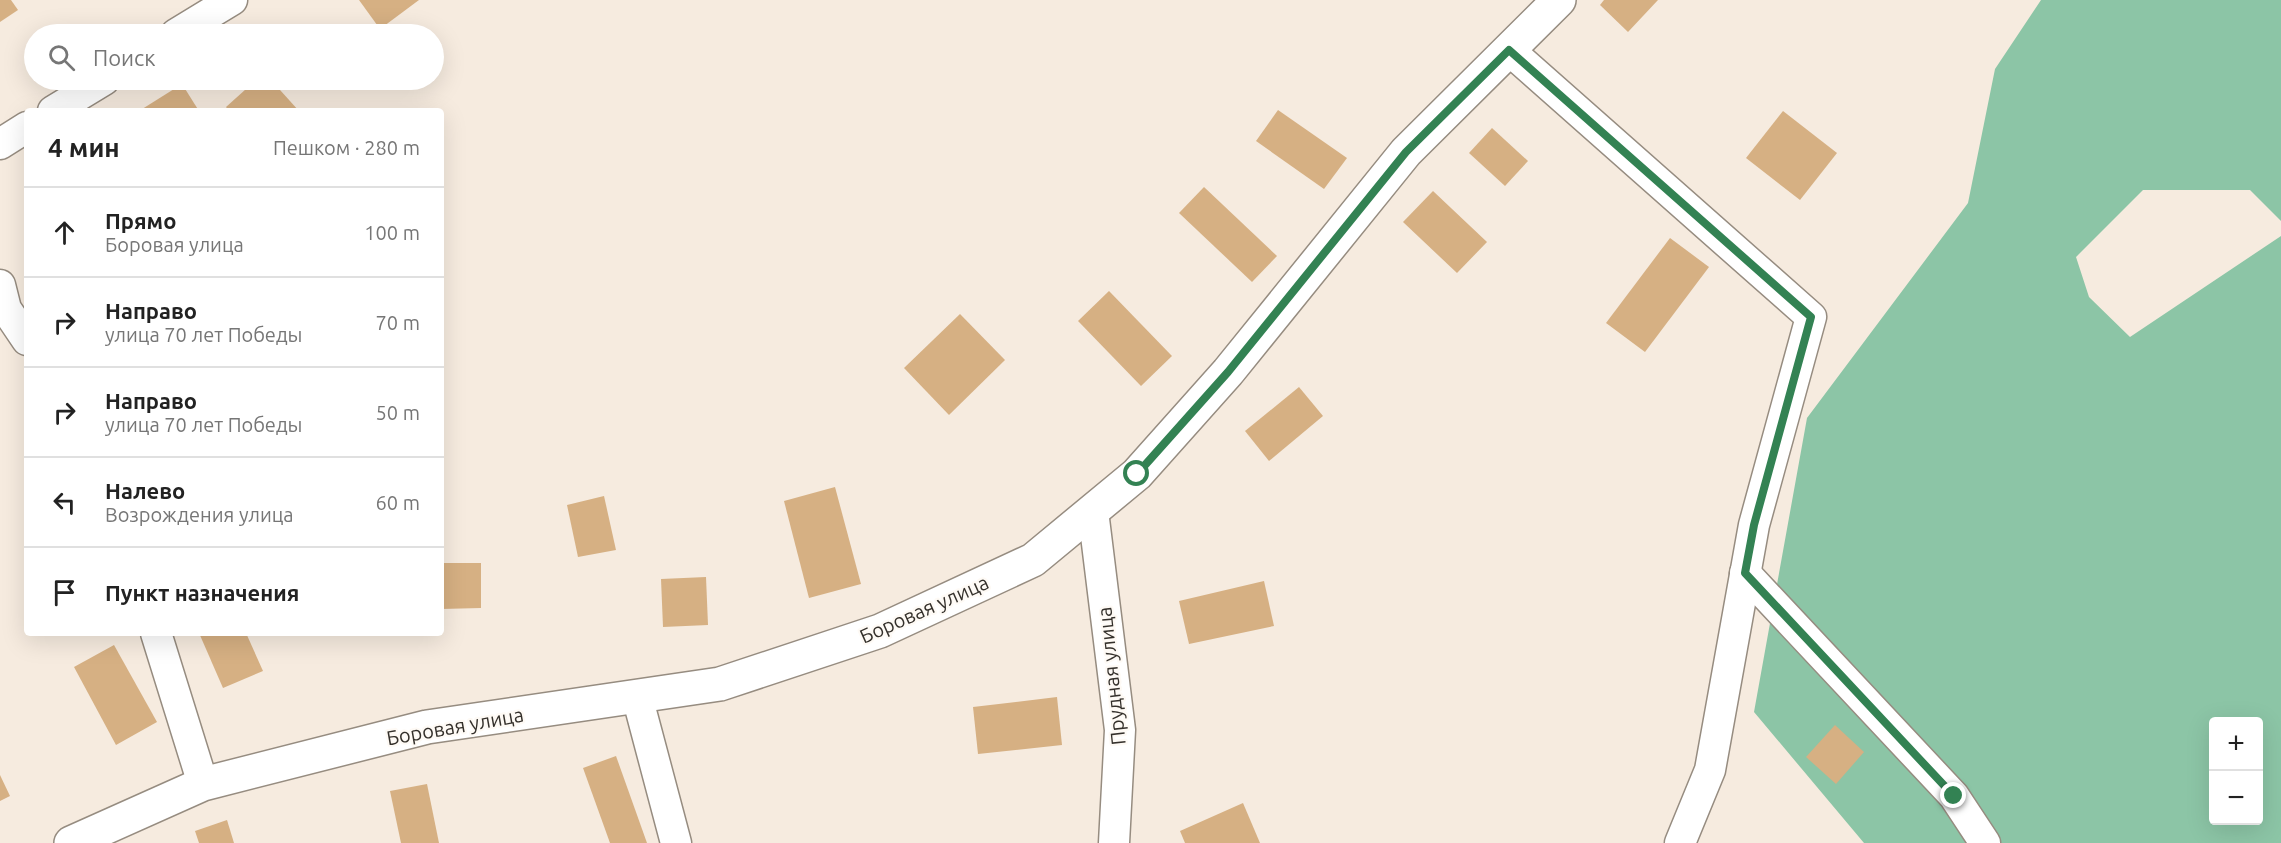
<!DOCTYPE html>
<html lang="ru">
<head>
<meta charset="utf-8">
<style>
  body { margin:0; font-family:Ubuntu,sans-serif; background:#f2f2f2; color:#222 }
  .controls { position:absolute; right:18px; bottom:18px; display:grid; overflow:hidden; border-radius:6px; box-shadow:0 6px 24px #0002 }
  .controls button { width:54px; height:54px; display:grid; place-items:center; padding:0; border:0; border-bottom:2px solid #e0e0e0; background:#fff; color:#222; font:30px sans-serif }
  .stop { position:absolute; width:18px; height:18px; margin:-14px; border:4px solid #338253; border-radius:50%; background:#fff }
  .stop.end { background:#338253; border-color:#fff; box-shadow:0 2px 6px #0008 }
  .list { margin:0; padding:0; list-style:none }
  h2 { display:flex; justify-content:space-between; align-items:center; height:78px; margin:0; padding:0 24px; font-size:26px }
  h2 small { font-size:20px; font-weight:400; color:#767676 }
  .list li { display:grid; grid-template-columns:39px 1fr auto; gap:18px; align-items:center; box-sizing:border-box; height:90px; padding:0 24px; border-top:2px solid #e0e0e0 }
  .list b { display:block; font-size:22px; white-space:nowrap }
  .list p { margin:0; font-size:20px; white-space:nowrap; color:#767676 }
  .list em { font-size:20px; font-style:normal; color:#767676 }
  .icon { flex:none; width:33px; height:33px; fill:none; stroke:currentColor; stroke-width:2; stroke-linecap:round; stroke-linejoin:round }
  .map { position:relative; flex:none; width:2281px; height:843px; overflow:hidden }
  .search { position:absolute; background:#fff; box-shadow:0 6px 24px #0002; left:24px; top:24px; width:420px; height:66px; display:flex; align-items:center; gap:15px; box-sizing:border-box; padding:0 21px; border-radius:33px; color:#767676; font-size:22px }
  .panel { position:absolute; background:#fff; box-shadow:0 6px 24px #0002; left:24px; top:108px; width:420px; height:528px; border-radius:6px }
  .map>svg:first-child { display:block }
  .forest { fill:#8cc5a6; fill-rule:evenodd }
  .building { fill:#d6b083 }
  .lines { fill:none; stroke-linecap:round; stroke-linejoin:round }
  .street-casing { stroke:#968c80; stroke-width:33 }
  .secondary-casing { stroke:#968c80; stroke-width:36 }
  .street { stroke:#fff; stroke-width:30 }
  .secondary { stroke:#fff; stroke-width:33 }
  .route { stroke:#338253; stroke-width:8 }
  .labels { text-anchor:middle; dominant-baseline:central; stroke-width:4.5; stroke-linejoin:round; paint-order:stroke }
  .street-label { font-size:20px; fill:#34302b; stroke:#fefaf5 }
</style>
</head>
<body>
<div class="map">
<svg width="2281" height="843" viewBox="0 0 2281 843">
  <rect width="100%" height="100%" fill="#f6ebdf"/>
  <!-- forest -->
  <path class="forest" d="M2041,0H2281V221L2250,190H2143L2076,257L2089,297L2130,337L2281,236V843H1864L1754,712L1807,418L1968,203L1995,69ZM2214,722H2258V820H2214Z"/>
  <!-- building -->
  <g class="building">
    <path d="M0,0H11L18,10L0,22Z"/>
    <path d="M359,0H419L380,29Z"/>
    <path d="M1604,0H1658L1628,32L1600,5Z"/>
    <path d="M256,80H271L299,111H229L226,107Z"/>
    <path d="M182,84L199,111H139Z"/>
    <path d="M1278,110L1347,158L1324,189L1256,141Z"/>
    <path d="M1783,111L1837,153L1800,200L1746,158Z"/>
    <path d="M1492,128L1528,161L1505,186L1469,153Z"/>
    <path d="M1204,187L1277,256L1252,282L1179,213Z"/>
    <path d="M1433,191L1487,242L1457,273L1403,222Z"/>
    <path d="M1670,238L1709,267L1645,352L1606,323Z"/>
    <path d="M1109,291L1172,356L1141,386L1078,321Z"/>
    <path d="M960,314L1005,360L949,415L904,368Z"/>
    <path d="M1299,387L1323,416L1269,461L1245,431Z"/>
    <path d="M835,487L861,584L809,598L784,501Z"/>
    <path d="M604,496L616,550L578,557L567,505Z"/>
    <path d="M441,563H481V608L441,609Z"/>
    <path d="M706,577L708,625L663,627L661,579Z"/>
    <path d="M1264,581L1274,626L1189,644L1179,601Z"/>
    <path d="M199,633H246L263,671L223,688Z"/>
    <path d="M114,645L157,722L116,745L74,667Z"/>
    <path d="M1057,697L1062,745L978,754L973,707Z"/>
    <path d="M1835,725L1864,752L1836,784L1806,757Z"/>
    <path d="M616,756L647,843H610L583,768Z"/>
    <path d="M0,775L10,796L0,801Z"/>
    <path d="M427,784L439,843H401L390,791Z"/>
    <path d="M1243,803L1260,843H1185L1180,831Z"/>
    <path d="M227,820L234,843H199L195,831Z"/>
  </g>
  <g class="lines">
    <defs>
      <g id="street">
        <path d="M176,34L232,0"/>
        <path d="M1509,50L1811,317L1754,525L1710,770L1680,843"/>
        <path d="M53,111L104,80"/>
        <path d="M0,144L27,127"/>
        <path d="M0,285L6,309L27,340"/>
        <path d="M1093,511L1120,730L1114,843"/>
        <path d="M1745,573L1954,796L1985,843"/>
        <path d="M156,633L203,784"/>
        <path d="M637,696L676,843"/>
      </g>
      <path id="secondary" d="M71,843L203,784L427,727L720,684L880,631L1033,560L1137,474L1228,372L1406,152L1559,0"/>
    </defs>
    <!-- street casing -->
    <use href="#street" class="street-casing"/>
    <!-- secondary casing -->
    <use href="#secondary" class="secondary-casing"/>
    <!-- street -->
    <use href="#street" class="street"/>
    <!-- secondary -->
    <use href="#secondary" class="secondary"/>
  </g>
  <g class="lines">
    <!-- route -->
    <path class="route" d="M1137,474L1228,372L1406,152L1509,50L1811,317L1754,525L1745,573L1954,796"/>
  </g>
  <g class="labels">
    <!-- street labels -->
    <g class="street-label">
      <text transform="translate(924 609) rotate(-24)">Боровая улица</text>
      <text transform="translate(1111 676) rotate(-96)">Прудная улица</text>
      <text transform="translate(455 726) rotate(-10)">Боровая улица</text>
    </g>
  </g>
</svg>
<div class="controls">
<button>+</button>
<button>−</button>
</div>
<div class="stop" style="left:1137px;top:474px"></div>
<div class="stop end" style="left:1954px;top:796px"></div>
<div class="search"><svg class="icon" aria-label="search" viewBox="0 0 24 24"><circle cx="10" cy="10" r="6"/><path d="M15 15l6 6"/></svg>Поиск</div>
<section class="panel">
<h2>4 мин<small>Пешком · 280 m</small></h2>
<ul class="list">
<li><svg class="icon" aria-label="ahead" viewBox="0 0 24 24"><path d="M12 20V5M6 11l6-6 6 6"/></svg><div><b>Прямо</b><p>Боровая улица</p></div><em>100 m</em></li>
<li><svg class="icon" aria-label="right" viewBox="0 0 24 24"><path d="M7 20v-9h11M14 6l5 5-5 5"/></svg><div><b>Направо</b><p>улица 70 лет Победы</p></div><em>70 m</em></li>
<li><svg class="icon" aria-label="right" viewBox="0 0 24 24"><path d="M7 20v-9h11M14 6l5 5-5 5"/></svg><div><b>Направо</b><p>улица 70 лет Победы</p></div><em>50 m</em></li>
<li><svg class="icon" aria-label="left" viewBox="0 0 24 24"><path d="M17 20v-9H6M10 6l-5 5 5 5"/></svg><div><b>Налево</b><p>Возрождения улица</p></div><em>60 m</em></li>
<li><svg class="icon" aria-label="arrive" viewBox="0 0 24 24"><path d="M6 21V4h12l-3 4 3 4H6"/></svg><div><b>Пункт назначения</b></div></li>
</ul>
</section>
</div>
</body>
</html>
